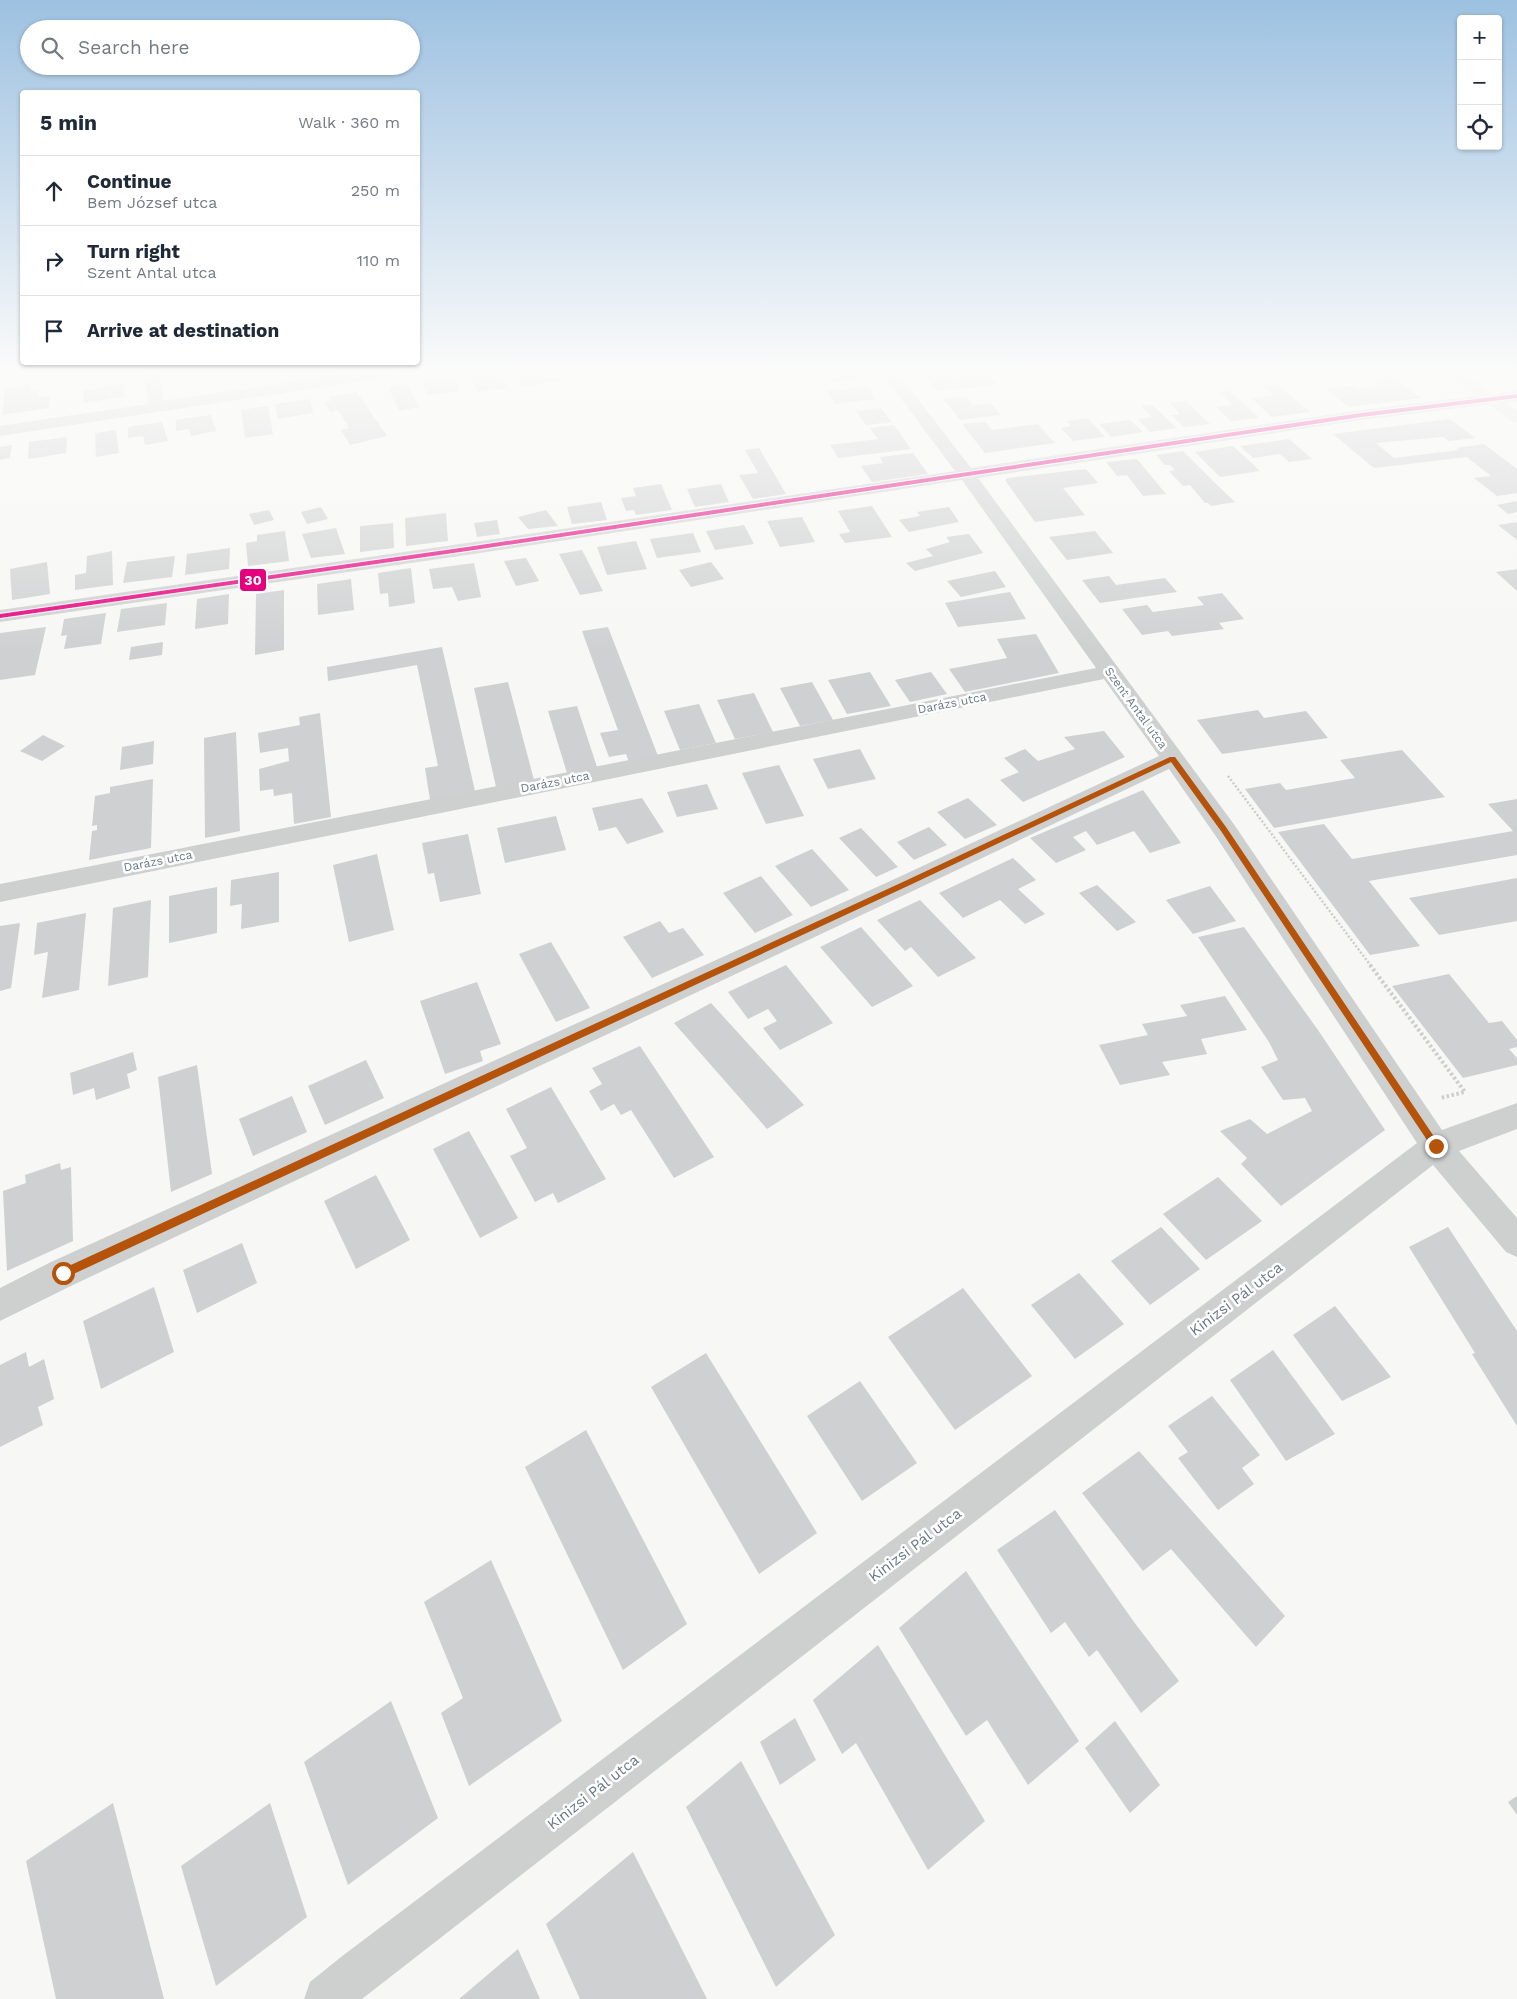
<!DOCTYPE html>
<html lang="en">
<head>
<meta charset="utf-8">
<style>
  body { margin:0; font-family:"Work Sans",sans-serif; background:#f6f6f7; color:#1f2937 }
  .controls { position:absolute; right:15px; top:15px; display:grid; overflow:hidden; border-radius:5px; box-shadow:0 1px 4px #0004 }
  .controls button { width:45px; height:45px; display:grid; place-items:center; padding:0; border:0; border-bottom:1px solid #e0e1e3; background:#fff; color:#1f2937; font:25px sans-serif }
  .stop { position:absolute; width:15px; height:15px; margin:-11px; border:4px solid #b45309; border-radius:50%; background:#fff }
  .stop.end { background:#b45309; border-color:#fff; box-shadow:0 1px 5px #0008 }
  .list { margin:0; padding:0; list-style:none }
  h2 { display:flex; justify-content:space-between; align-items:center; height:65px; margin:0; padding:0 20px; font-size:21px }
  h2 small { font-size:16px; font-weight:400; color:#747a83 }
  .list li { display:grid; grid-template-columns:32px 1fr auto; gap:15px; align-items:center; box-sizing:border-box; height:70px; padding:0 20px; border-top:1px solid #e0e1e3 }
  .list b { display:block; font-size:19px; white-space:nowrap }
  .list p { margin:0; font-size:16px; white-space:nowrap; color:#747a83 }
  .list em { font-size:16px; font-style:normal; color:#747a83 }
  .icon { flex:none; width:28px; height:28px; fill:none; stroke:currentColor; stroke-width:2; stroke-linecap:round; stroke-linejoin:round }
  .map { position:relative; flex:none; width:1517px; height:1999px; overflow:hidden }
  .search { position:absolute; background:#fff; box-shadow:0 1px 4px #0004; left:20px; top:20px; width:400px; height:55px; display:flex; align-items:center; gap:12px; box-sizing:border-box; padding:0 18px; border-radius:28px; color:#747a83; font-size:19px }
  .panel { position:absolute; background:#fff; box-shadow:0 1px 4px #0004; left:20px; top:90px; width:400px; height:275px; border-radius:5px }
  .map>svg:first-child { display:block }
  .building { fill:#cfd0d1 }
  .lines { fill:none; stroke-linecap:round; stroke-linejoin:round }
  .path-far1 { stroke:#cccdcd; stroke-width:2.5; stroke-dasharray:2 2; stroke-linecap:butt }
  .path { stroke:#cccdcd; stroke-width:4; stroke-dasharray:2.5 2.5; stroke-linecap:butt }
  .minor { fill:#ced0d0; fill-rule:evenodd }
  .major { fill:#e1e2e2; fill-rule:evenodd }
  .bus-1-casing { stroke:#fff; stroke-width:6 }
  .bus-1 { stroke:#e5007d; stroke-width:4 }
  .route { fill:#b45309 }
  .labels { text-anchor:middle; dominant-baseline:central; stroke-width:5; stroke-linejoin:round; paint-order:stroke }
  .street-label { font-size:12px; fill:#667886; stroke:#fff }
  .near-street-label { font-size:15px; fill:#667886; stroke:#fff }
  .line-badge { stroke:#fff; stroke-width:2 }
  .badge-label { font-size:14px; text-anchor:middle; font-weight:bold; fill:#fff }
</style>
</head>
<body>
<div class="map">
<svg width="1517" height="1999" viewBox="0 0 1517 1999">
  <rect width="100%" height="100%" fill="#f7f7f5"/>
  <!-- building -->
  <g class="building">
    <path d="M481,372H499L507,388L478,392L470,373Z"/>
    <path d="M514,372H555L560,381L522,387Z"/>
    <path d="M566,372H595V373L575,376L573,373L567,374Z"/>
    <path d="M643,372H659L662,375L647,378Z"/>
    <path d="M827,372H857L862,379L835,382Z"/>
    <path d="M950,372L954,378L989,374L997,385L936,391L924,374Z"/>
    <path d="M453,377L459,391L427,395L422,381Z"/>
    <path d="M1392,377L1421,398L1349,407L1326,389L1353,386L1357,389L1380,386L1371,379Z"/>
    <path d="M124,384V397L83,403L84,390Z"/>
    <path d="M407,384L419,407L399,411L388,387Z"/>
    <path d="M1277,384L1310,412L1272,417L1251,398L1274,395L1263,386Z"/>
    <path d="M31,385V391L39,390L38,397L50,396L49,408L2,415L5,389Z"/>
    <path d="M867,386L876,399L835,404L826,391Z"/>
    <path d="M1229,391L1243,403L1259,418L1231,421L1216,407L1233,405L1219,392Z"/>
    <path d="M357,392L387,436L350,445L341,430L349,428L338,410L330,412L324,402L331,401L329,397Z"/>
    <path d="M966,397L973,405L991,403L1001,415L960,420L943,399Z"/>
    <path d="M310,399L313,413L278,419L275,404Z"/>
    <path d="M1186,401L1210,424L1184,427L1171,415L1180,414L1170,403Z"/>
    <path d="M1152,404L1164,416L1177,428L1150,432L1138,419L1152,417L1141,406Z"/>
    <path d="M268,406L273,434L245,438L241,410Z"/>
    <path d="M881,408L892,422L866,425L856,411Z"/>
    <path d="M211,415L216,431L191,436L189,429L176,431V420Z"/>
    <path d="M1088,418L1105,437L1073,441L1061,428L1071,426L1067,421Z"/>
    <path d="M1450,419L1475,438L1449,441L1443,437L1376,443L1394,458L1459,450L1456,448L1484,444L1517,469V493L1497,496L1474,478L1491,476L1467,457L1374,468L1333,434Z"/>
    <path d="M1130,420L1143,432L1111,437L1099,424Z"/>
    <path d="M162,422L168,441L145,445L143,436L128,438V427Z"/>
    <path d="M985,422L992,430L1038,424L1055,443L985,453L962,424Z"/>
    <path d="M894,425L911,449L838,458L830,445L878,439L870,428Z"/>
    <path d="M116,430L119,453L96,457L95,433Z"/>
    <path d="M67,437L66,453L28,459L29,442Z"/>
    <path d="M1289,439L1312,459L1289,462L1280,454L1253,458L1240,446Z"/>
    <path d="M12,445L10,458L0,460V447Z"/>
    <path d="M1233,446L1260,471L1220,477L1195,452Z"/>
    <path d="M759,448L786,494L753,499L739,475L758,473L745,450Z"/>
    <path d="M1183,451L1214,482L1235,502L1211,506L1208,503H1205L1190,485L1183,486L1169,471L1175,470L1170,465H1165L1156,455Z"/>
    <path d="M913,453L928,474L872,482L861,466L883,463L880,457Z"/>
    <path d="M1137,459L1166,494L1143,496L1127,475L1117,476L1106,462Z"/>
    <path d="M1086,469L1098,483L1063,488L1085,515L1035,522L1005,480L1007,478Z"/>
    <path d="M661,484L672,510L636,515L634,510L626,511L621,498L636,496L633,488Z"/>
    <path d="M721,484L729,502L695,507L687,489Z"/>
    <path d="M1517,501V512L1508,514L1497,505Z"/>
    <path d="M601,502L607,520L572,524L567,507Z"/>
    <path d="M872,506L892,537L845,543L839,534L850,532L838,511Z"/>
    <path d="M321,507L328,519L307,524L301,512Z"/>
    <path d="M949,507L959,522L909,532L899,520L920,516L917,512Z"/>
    <path d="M269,510L274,520L254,525L249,514Z"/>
    <path d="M546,510L558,526L528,529L518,517Z"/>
    <path d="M446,513L448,541L406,546L405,518Z"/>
    <path d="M802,517L815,542L780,547L767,521Z"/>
    <path d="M497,520L500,534L477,537L474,523Z"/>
    <path d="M1517,522V540L1498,525Z"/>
    <path d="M393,523L394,548L360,552V526Z"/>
    <path d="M744,525L754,544L715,550L706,531Z"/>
    <path d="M336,528L345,554L311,558L302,534Z"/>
    <path d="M285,531L289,561L248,566L246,543L257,541V535Z"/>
    <path d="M1095,531L1113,553L1067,560L1049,537Z"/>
    <path d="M693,533L701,552L657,558L650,539Z"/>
    <path d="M969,534L983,553L915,571L906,563L933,556L926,549L950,542L946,537Z"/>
    <path d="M636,541L647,569L607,575L597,547Z"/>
    <path d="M230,548L229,569L185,575L187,554Z"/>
    <path d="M582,550L603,591L580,595L559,554Z"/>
    <path d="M112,551L113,585L75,590V575L86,573L87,556Z"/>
    <path d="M175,556L172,577L123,583L127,562Z"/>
    <path d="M526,558L539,581L516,586L504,561Z"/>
    <path d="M47,562L50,594L12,600L10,569Z"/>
    <path d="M711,562L724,579L691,587L679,570Z"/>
    <path d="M474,563L481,597L458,601L452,587L433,589L429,569Z"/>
    <path d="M411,568L415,603L389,607L388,593L380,594L378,573Z"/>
    <path d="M1517,569V591L1496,572Z"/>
    <path d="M995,571L1006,587L961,597L947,581Z"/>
    <path d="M1109,576L1116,585L1165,578L1177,592L1100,603L1082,580Z"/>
    <path d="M351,579L354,610L318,615L317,584Z"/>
    <path d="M284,590V650L255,655L256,594Z"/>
    <path d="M1010,592L1026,619L958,627L945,603Z"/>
    <path d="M1222,593L1244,619L1219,623L1224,629L1172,636L1168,631L1142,635L1122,609L1147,605L1153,612L1204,605L1197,597Z"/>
    <path d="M229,594L228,624L195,629L197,599Z"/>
    <path d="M167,603L165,625L117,632L121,609Z"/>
    <path d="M106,613L101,644L64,649L67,635L61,636L64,619Z"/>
    <path d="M46,627L35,675L0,680V633Z"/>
    <path d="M608,627L658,756L629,762L626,754L609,757L600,733L618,730L582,631Z"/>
    <path d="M1036,634L1059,673L965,692L949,669L1007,658L997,639Z"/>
    <path d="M163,642L162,655L129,660L131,647Z"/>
    <path d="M442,647L475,791L430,800L425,768L438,766L417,665L328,681L327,667Z"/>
    <path d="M870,672L891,706L847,714L828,680Z"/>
    <path d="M931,672L947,694L910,702L895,680Z"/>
    <path d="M508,682L534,780L496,787L474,688Z"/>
    <path d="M812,682L833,720L800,726L780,688Z"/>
    <path d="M754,693L773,732L735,739L717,700Z"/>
    <path d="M699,704L716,743L680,750L664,711Z"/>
    <path d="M577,706L597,767L567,773L548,711Z"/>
    <path d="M1258,710L1264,718L1306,711L1328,738L1222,754L1197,720Z"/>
    <path d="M320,713L331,817L294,824L292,793L274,796L273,789L260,791L259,769L289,761L288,748L260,753L258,733L300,725L299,717Z"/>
    <path d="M1104,731L1125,757L1023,802L1000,780L1019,772L1004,758L1025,749L1038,761L1075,749L1064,737Z"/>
    <path d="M236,732L240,831L205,838L204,738Z"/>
    <path d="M43,735L65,746L42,761L20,751Z"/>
    <path d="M154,741L153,764L120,770L122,747Z"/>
    <path d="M860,749L876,779L828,789L813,759Z"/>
    <path d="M1402,750L1445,797L1274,828L1245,789L1280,783L1286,790L1355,778L1340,760Z"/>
    <path d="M779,765L804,816L766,824L742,773Z"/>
    <path d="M153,779L151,848L89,860L92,831L97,830V825L92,826L95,796L110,793V787Z"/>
    <path d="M707,784L718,809L677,817L667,792Z"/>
    <path d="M1143,790L1181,843L1150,853L1134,831L1097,845L1086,831L1073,837L1086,850L1056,863L1030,838Z"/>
    <path d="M642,798L664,832L627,844L616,827L599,831L592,808Z"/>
    <path d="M968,798L997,825L965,839L937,812Z"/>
    <path d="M1517,799V855L1369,881L1420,946L1370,955L1278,832L1324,824L1352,859L1513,831L1488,804Z"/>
    <path d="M556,816L566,850L505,863L497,828Z"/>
    <path d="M929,827L947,845L914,860L897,842Z"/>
    <path d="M861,828L898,867L876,877L839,838Z"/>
    <path d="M468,834L481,894L440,902L434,873L428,874L422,843Z"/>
    <path d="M812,849L849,890L811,907L775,866Z"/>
    <path d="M377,854L394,930L349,942L333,865Z"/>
    <path d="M1013,858L1036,880L1018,889L1045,914L1025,924L1000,900L963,918L939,893Z"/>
    <path d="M279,872V922L241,929L242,904L230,906L231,880Z"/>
    <path d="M761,876L793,915L755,933L723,893Z"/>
    <path d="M1517,878V921L1439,935L1409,898Z"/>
    <path d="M1097,885L1136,922L1117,931L1079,893Z"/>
    <path d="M1210,886L1236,921L1193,934L1166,900Z"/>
    <path d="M217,887V933L169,943V896Z"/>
    <path d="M151,900L148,977L108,986L113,908Z"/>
    <path d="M920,900L976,958L938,977L911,947L905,951L877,920Z"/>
    <path d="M86,913L79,990L42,998L48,952L34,955L37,923Z"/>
    <path d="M660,921L669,933L683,928L704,955L652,978L623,937Z"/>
    <path d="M20,923L11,988L0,991V926Z"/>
    <path d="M861,927L913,986L872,1007L820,947Z"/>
    <path d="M1244,927L1318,1030L1385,1130L1281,1206L1241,1164L1247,1158L1220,1131L1250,1119L1267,1134L1312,1111L1305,1098L1283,1100L1261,1067L1278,1060L1269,1042L1198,937Z"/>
    <path d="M551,942L590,1008L556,1022L519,954Z"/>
    <path d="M786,965L833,1023L780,1050L763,1028L777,1021L768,1009L748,1019L728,992Z"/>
    <path d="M1449,974L1489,1023L1502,1021L1517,1040V1047L1509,1049L1517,1058V1065L1463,1078L1392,986Z"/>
    <path d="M477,982L501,1044L480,1051L483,1061L445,1074L420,1001Z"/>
    <path d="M1225,996L1247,1030L1201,1039L1207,1054L1162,1062L1170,1075L1120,1085L1099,1045L1148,1035L1142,1024L1187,1016L1180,1005Z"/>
    <path d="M711,1003L804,1105L767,1129L674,1023Z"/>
    <path d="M640,1046L714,1157L674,1178L631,1110L621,1115L614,1104L601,1111L589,1091L602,1084L592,1068Z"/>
    <path d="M133,1052L137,1070L127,1074L130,1088L96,1100L94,1088L73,1095L70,1073Z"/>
    <path d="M366,1060L384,1098L325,1125L308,1086Z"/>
    <path d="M197,1065L212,1174L171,1192L158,1077Z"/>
    <path d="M551,1087L606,1179L558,1203L553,1193L535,1202L510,1156L527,1148L506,1109Z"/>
    <path d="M292,1096L307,1132L253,1156L239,1119Z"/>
    <path d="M469,1131L518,1218L480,1238L433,1149Z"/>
    <path d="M60,1163L61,1170L71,1167L73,1241L7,1271L3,1191L26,1183L25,1175Z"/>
    <path d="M376,1175L410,1240L356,1269L324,1201Z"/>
    <path d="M1218,1177L1262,1221L1206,1260L1163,1214Z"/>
    <path d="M1161,1227L1200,1269L1150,1305L1111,1261Z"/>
    <path d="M1448,1227L1517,1331V1426L1472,1354L1475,1353L1409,1247Z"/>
    <path d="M242,1243L257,1283L197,1313L183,1270Z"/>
    <path d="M1079,1273L1124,1324L1075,1359L1031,1305Z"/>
    <path d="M154,1287L174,1352L101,1389L83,1321Z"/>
    <path d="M963,1288L1032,1376L955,1430L888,1337Z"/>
    <path d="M1335,1306L1391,1377L1342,1401L1293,1335Z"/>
    <path d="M1273,1350L1335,1434L1286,1461L1230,1380Z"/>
    <path d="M26,1352L29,1367L44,1359L54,1399L38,1407L43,1425L0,1447V1365Z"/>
    <path d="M706,1353L817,1533L759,1574L651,1387Z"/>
    <path d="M860,1381L917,1463L862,1501L807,1416Z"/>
    <path d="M1212,1396L1260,1455L1242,1468L1254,1484L1218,1510L1178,1458L1188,1452L1168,1426Z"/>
    <path d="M586,1430L687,1624L623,1670L525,1467Z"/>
    <path d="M1139,1451L1285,1616L1256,1647L1171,1549L1143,1571L1082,1493Z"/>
    <path d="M1055,1510L1134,1622L1179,1681L1141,1713L1097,1650L1089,1657L1065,1622L1051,1633L997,1550Z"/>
    <path d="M491,1560L562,1721L469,1786L441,1713L463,1698L424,1602Z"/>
    <path d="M966,1571L1079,1741L1028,1785L987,1720L966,1736L899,1628Z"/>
    <path d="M878,1645L985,1821L928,1870L856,1743L842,1754L813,1700Z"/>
    <path d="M391,1701L438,1818L348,1885L304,1762Z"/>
    <path d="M795,1718L816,1760L780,1785L760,1742Z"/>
    <path d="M1115,1721L1160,1785L1130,1813L1085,1748Z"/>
    <path d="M741,1761L835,1935L776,1987L686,1807Z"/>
    <path d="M1517,1796V1815L1508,1802Z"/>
    <path d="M113,1803L164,1999H56L26,1861Z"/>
    <path d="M270,1803L307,1917L216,1986L181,1866Z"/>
    <path d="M633,1852L707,1999H580L546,1924Z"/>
    <path d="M518,1949L540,1999H459Z"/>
  </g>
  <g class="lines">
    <!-- path-far1 -->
    <path class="path-far1" d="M1228,776L1371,966"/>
    <!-- path -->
    <path class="path" d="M1370,965L1465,1092L1440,1098"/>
    <!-- minor -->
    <g class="minor">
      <path d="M144,372H160L163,401L359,372H396L393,375L388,377L0,436V426L148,404Z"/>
      <path d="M881,372H897L971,468L1361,410L1517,391V401L1361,420L978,478L1233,823L1442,1130L1517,1103V1129L1459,1151L1517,1218V1257L1506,1252L1433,1165L362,1999H304L310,1982L341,1957L1417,1143L1215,835L1169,769L917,889L75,1284L0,1321V1288L51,1262L899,877L1159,756L1104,679L0,902V884L1096,668L962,480L474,554L0,622V610L474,542L955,471Z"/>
    </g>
    <!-- major -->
    <path class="major" d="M1443,372H1461L1517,411V423L1511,421Z"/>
    <defs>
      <path id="bus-1" d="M0,616L474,548L1361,415L1517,396"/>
    </defs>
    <!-- bus-1 casing -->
    <use href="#bus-1" class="bus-1-casing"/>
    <!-- bus-1 -->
    <use href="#bus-1" class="bus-1"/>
  </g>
  <!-- sky -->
  <linearGradient id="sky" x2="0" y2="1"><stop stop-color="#9dc1e1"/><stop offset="0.57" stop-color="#fbfbfa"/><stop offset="1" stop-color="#fbfbfa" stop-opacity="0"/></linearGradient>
  <rect width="1517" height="652" fill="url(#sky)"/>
  <!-- route -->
  <path class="route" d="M1170,757H1175L1226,827L1439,1144V1149H1433L1221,831L1171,762L910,885L67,1277H60V1270L905,881Z"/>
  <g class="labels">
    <!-- street labels -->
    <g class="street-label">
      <text transform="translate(952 703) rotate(-11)">Darázs utca</text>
      <text transform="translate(1136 708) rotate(54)">Szent Antal utca</text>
      <text transform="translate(555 782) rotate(-11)">Darázs utca</text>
      <text transform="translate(158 861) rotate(-11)">Darázs utca</text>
    </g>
    <!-- near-street labels -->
    <g class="near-street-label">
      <text transform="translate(1236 1299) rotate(-37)">Kinizsi Pál utca</text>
      <text transform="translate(915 1545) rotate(-37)">Kinizsi Pál utca</text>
      <text transform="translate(593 1792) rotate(-38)">Kinizsi Pál utca</text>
    </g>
  </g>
  <rect class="line-badge" x="239" y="568" width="28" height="24" rx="5" fill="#e5007d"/>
  <g class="badge-label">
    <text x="253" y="585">30</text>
  </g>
</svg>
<div class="controls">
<button>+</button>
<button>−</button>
<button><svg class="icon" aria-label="locate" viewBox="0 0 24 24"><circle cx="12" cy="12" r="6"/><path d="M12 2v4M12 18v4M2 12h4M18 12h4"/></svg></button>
</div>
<div class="stop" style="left:63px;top:1273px"></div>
<div class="stop end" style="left:1436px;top:1146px"></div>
<div class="search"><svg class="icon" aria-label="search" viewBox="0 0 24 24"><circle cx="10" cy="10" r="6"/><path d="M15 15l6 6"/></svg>Search here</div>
<section class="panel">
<h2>5 min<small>Walk · 360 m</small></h2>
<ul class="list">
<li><svg class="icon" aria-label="ahead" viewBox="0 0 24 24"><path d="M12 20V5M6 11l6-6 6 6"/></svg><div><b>Continue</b><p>Bem József utca</p></div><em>250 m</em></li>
<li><svg class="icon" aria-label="right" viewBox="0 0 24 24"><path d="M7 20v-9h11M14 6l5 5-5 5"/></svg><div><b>Turn right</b><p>Szent Antal utca</p></div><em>110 m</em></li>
<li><svg class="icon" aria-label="arrive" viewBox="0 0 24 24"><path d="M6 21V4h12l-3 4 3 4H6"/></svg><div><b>Arrive at destination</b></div></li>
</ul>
</section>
</div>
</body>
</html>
